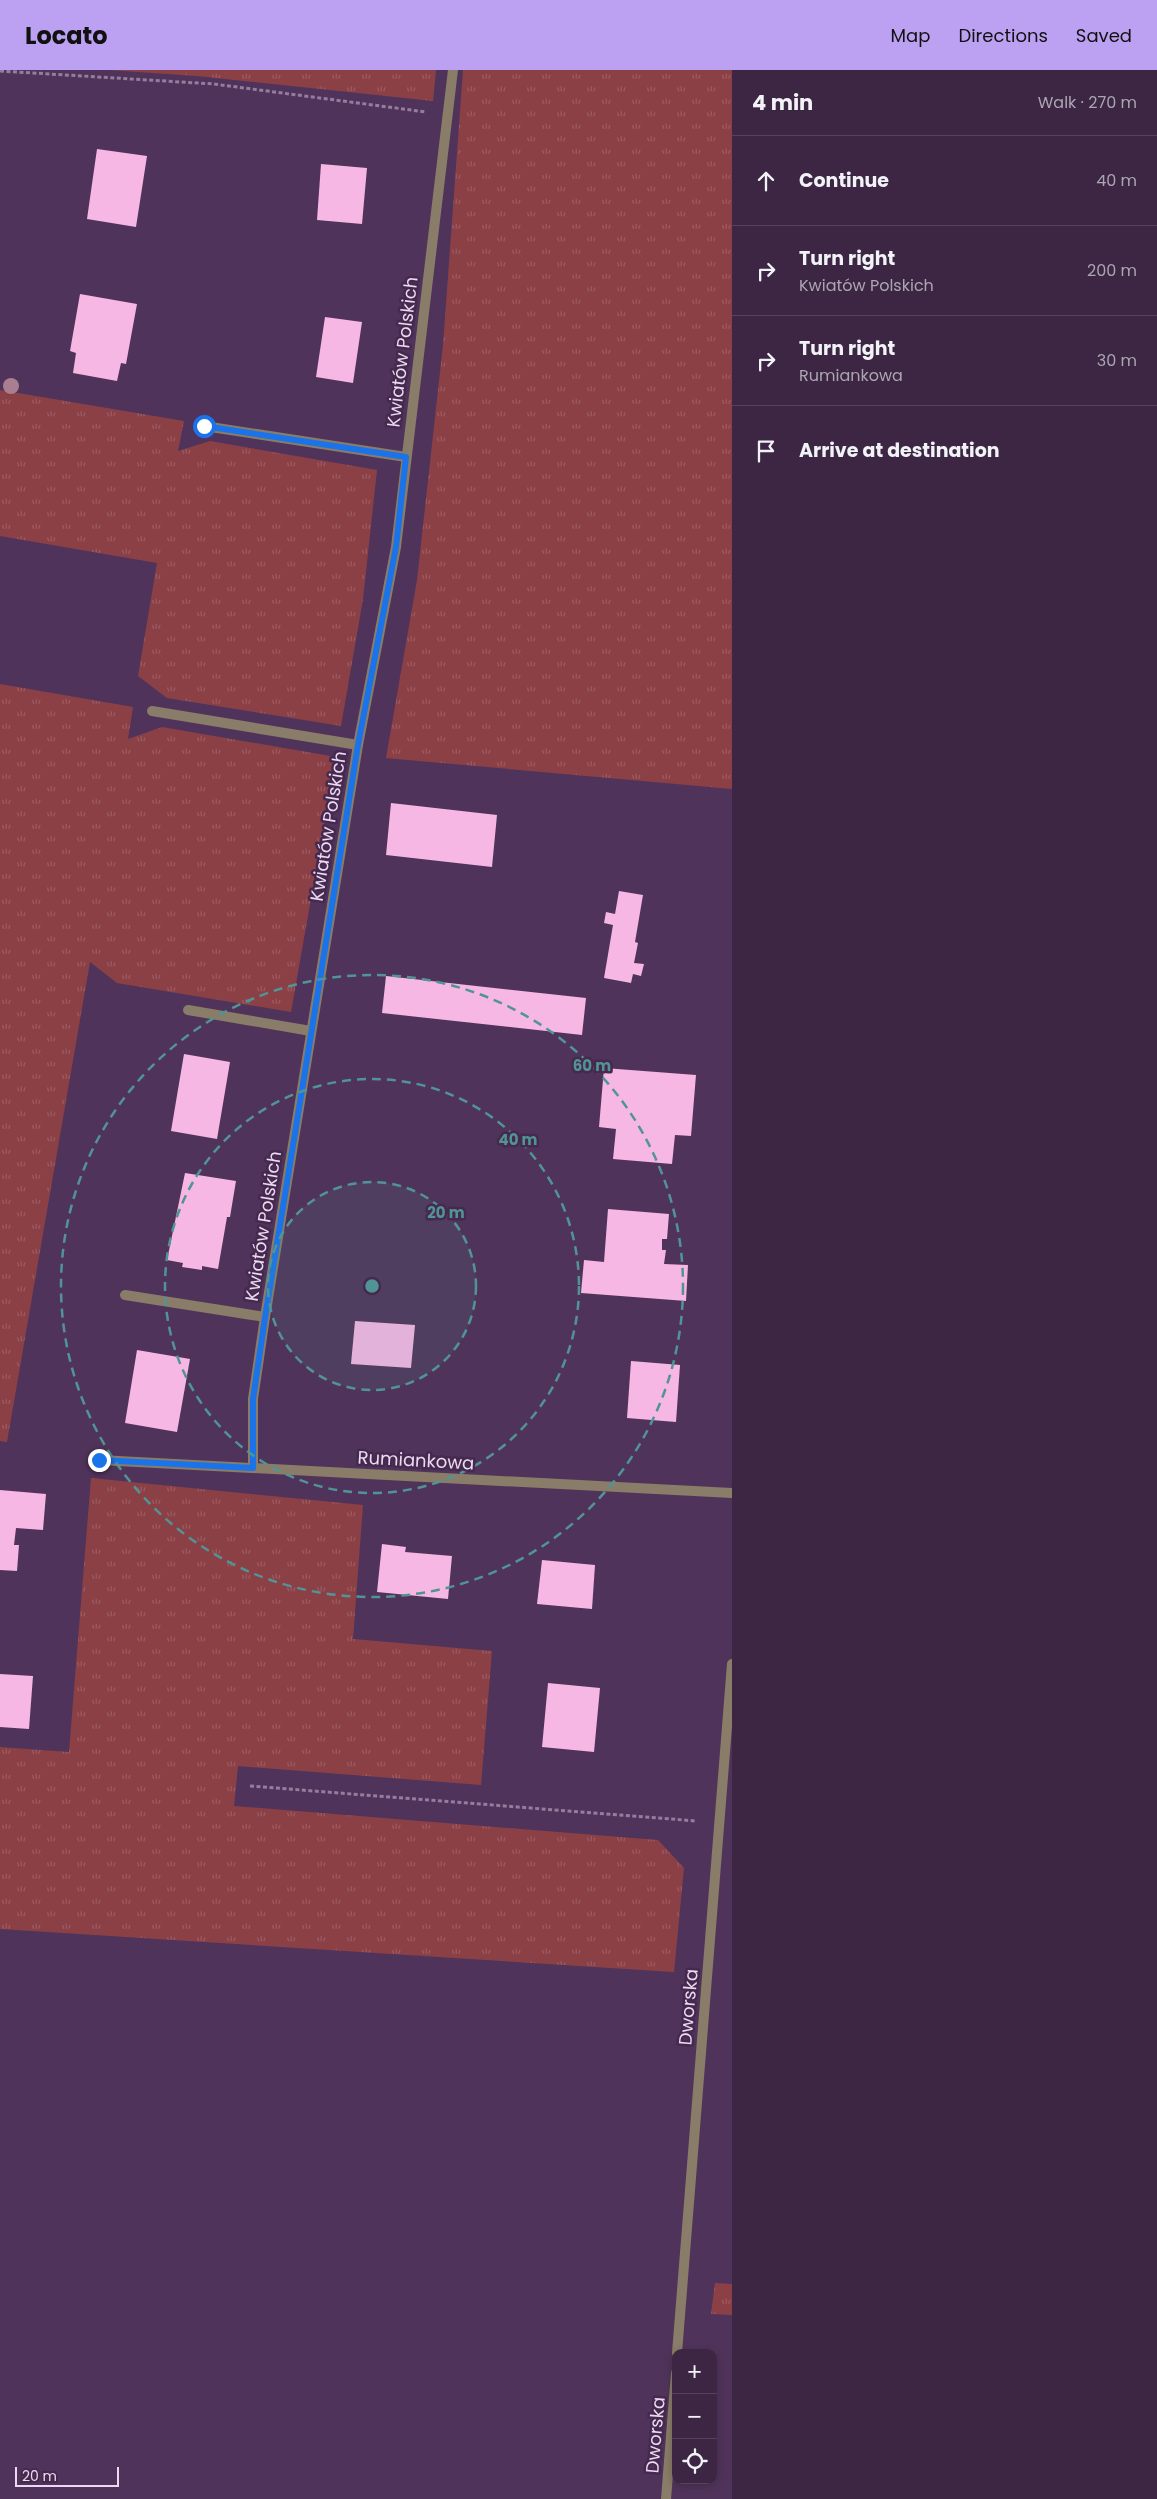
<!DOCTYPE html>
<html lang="en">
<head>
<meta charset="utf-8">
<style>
  body { margin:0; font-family:Poppins,sans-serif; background:#47324f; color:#f1f3f6 }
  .controls { position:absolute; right:15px; bottom:15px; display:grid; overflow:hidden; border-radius:10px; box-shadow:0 2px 8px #0003 }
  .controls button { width:45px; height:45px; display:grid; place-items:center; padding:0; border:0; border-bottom:1px solid #55435d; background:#3c2644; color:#f1f3f6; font:25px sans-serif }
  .scale { position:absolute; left:15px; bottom:12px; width:104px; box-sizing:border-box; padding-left:5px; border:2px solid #ebdaf1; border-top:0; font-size:14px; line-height:18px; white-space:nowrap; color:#ebdaf1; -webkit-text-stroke:4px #45294e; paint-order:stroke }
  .stop { position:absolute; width:15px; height:15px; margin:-11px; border:4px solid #1a73e8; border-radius:50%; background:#fff }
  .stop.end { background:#1a73e8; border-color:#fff; box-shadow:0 1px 5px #0008 }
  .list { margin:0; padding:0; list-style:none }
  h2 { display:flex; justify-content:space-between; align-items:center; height:65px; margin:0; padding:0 20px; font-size:21px }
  h2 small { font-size:16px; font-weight:400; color:#aca5b2 }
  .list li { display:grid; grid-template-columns:32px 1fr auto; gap:15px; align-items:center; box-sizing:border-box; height:90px; padding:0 20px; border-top:1px solid #55435d }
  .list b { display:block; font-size:19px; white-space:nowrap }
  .list p { margin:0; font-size:16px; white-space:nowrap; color:#aca5b2 }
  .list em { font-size:16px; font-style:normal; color:#aca5b2 }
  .icon { flex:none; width:28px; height:28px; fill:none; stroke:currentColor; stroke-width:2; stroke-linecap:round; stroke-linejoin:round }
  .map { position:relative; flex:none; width:732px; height:2429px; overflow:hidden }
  header { display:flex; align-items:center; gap:30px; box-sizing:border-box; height:70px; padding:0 25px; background:#bca0f2; color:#111 }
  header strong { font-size:24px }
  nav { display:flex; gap:28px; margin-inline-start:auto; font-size:18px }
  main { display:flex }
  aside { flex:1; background:#3c2644 }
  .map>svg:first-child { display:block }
  .grass { fill:url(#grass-tufts) }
  .building { fill:#f7b7e4 }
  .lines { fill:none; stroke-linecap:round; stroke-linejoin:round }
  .path { stroke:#957d9d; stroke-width:3; stroke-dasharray:4 2.5; stroke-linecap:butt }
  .minor { stroke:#897c68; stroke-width:10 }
  .tree { fill:#a87e90 }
  .route { stroke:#1a73e8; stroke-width:6 }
  .ring { fill:none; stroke:#519495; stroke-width:2.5; stroke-dasharray:9 6 }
  .labels { text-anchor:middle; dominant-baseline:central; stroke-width:5; stroke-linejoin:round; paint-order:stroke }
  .street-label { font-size:18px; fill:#ebdaf1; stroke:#45294e }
  .centre { fill:#519495; stroke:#45294e; stroke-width:2.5 }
  .ring-label { font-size:15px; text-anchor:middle; font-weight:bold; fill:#519495; stroke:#45294e; stroke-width:5; stroke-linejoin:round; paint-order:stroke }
</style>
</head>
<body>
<header>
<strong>Locato</strong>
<nav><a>Map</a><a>Directions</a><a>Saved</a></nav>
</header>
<main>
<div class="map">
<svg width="732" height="2429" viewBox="0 0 732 2429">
  <defs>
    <pattern id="grass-tufts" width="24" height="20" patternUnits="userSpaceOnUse" patternTransform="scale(1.25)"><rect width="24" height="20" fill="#8b4046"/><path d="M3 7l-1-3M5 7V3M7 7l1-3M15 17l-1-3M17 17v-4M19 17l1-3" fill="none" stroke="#9c5b61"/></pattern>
  </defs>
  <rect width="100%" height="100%" fill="#50335a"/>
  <!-- grass -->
  <g class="grass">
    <path d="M109,0H436L433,31L197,6Z"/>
    <path d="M463,0H732V719L386,688L417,510L443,275Z"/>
    <path d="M0,320L184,351L178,381L210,371L377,400L363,529L341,656L167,628L138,606L157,493L0,466Z"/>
    <path d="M0,614L133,637L128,669L162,657L336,687L291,942L117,913L90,892L7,1372L0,1371Z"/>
    <path d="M91,1408L363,1435L353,1569L492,1581L481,1715L238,1696L234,1736L658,1770L684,1798L674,1902L0,1859V1677L69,1682Z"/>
    <path d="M715,2213L732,2214V2245L711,2244Z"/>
  </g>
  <!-- building -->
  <g class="building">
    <path d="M97,79L147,86L136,157L87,149Z"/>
    <path d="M321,94L367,98L362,154L317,150Z"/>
    <path d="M80,224L137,234L126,294L121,293L117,311L73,303L76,283L70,281Z"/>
    <path d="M325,247L362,252L353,313L316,307Z"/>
    <path d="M391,733L497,745L492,797L386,785Z"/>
    <path d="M619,821L643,825L635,872L638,873L634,893L644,894L641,906L633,904L631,913L604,908L613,855L604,853L606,842L615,844Z"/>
    <path d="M386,906L586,928L582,965L382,943Z"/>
    <path d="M184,984L230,992L217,1069L171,1061Z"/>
    <path d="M604,998L696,1005L691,1066L675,1065L672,1094L613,1089L616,1059L599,1057Z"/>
    <path d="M185,1103L236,1111L230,1147H227L218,1199L202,1196V1200L182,1197L183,1193L167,1190Z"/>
    <path d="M608,1139L669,1144L667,1169H662V1180H666L664,1194L688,1195L686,1231L581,1223L584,1190L604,1192Z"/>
    <path d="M355,1251L415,1255L411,1298L351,1294Z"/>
    <path d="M137,1280L190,1289L177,1362L125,1353Z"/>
    <path d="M631,1291L680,1295L676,1352L627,1348Z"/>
    <path d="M0,1420L46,1424L43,1460L16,1458L14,1475H19L17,1501L0,1500Z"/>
    <path d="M382,1474L406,1477L405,1482L452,1486L448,1529L377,1522Z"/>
    <path d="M542,1490L595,1495L592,1539L537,1534Z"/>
    <path d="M0,1604L33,1606L29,1659L0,1657Z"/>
    <path d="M548,1613L600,1618L594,1682L542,1677Z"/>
  </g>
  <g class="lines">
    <!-- path -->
    <g class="path">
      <path d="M0,1L214,14L426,42"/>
      <path d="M250,1716L696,1751"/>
    </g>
    <!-- minor -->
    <g class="minor">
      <path d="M204,356L406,387"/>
      <path d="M152,641L358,675"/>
      <path d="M188,940L311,961"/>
      <path d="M125,1225L265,1247"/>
      <path d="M99,1390L732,1423"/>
      <path d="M253,1398V1329L265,1247L358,675L396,477L453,0"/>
      <path d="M677,2283L732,1594"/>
      <path d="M666,2429L676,2303"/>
    </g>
  </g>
  <!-- trees -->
  <circle class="tree" cx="11" cy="316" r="8"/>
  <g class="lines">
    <!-- route -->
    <path class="route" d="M99,1390L253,1398V1329L265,1248L358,675L396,477L406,387L204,356"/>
  </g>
  <!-- distance rings -->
  <circle cx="372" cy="1216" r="104" fill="#519495" fill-opacity=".12"/>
  <g class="ring">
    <circle cx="372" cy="1216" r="104"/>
    <circle cx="372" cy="1216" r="207"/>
    <circle cx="372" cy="1216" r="311"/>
  </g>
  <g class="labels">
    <!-- street labels -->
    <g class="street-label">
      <text transform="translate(402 282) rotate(-83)">Kwiatów Polskich</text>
      <text transform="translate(328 756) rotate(-81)">Kwiatów Polskich</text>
      <text transform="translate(263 1156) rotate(-81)">Kwiatów Polskich</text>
      <text transform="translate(416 1390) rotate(3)">Rumiankowa</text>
      <text transform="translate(688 1937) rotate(-85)">Dworska</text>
      <text transform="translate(655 2365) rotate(-85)">Dworska</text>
    </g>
  </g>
  <circle cx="372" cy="1216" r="8" class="centre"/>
  <g class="ring-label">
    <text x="592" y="1001">60 m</text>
    <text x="518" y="1075">40 m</text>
    <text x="446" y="1148">20 m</text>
  </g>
</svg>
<div class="controls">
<button>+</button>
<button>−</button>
<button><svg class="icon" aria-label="locate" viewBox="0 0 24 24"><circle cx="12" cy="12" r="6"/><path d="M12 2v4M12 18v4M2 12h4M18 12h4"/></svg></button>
</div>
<div class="scale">20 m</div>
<div class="stop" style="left:204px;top:356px"></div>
<div class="stop end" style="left:99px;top:1390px"></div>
</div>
<aside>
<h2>4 min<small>Walk · 270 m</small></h2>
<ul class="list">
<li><svg class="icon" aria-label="ahead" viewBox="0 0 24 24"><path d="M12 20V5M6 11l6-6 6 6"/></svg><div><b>Continue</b></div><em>40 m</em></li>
<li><svg class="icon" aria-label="right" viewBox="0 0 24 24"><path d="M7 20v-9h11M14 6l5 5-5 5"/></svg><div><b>Turn right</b><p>Kwiatów Polskich</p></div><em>200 m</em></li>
<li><svg class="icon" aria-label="right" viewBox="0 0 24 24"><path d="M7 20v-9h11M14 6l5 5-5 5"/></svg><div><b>Turn right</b><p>Rumiankowa</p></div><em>30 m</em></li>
<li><svg class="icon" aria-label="arrive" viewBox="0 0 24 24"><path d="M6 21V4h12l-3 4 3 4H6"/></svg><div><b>Arrive at destination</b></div></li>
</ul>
</aside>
</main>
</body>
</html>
